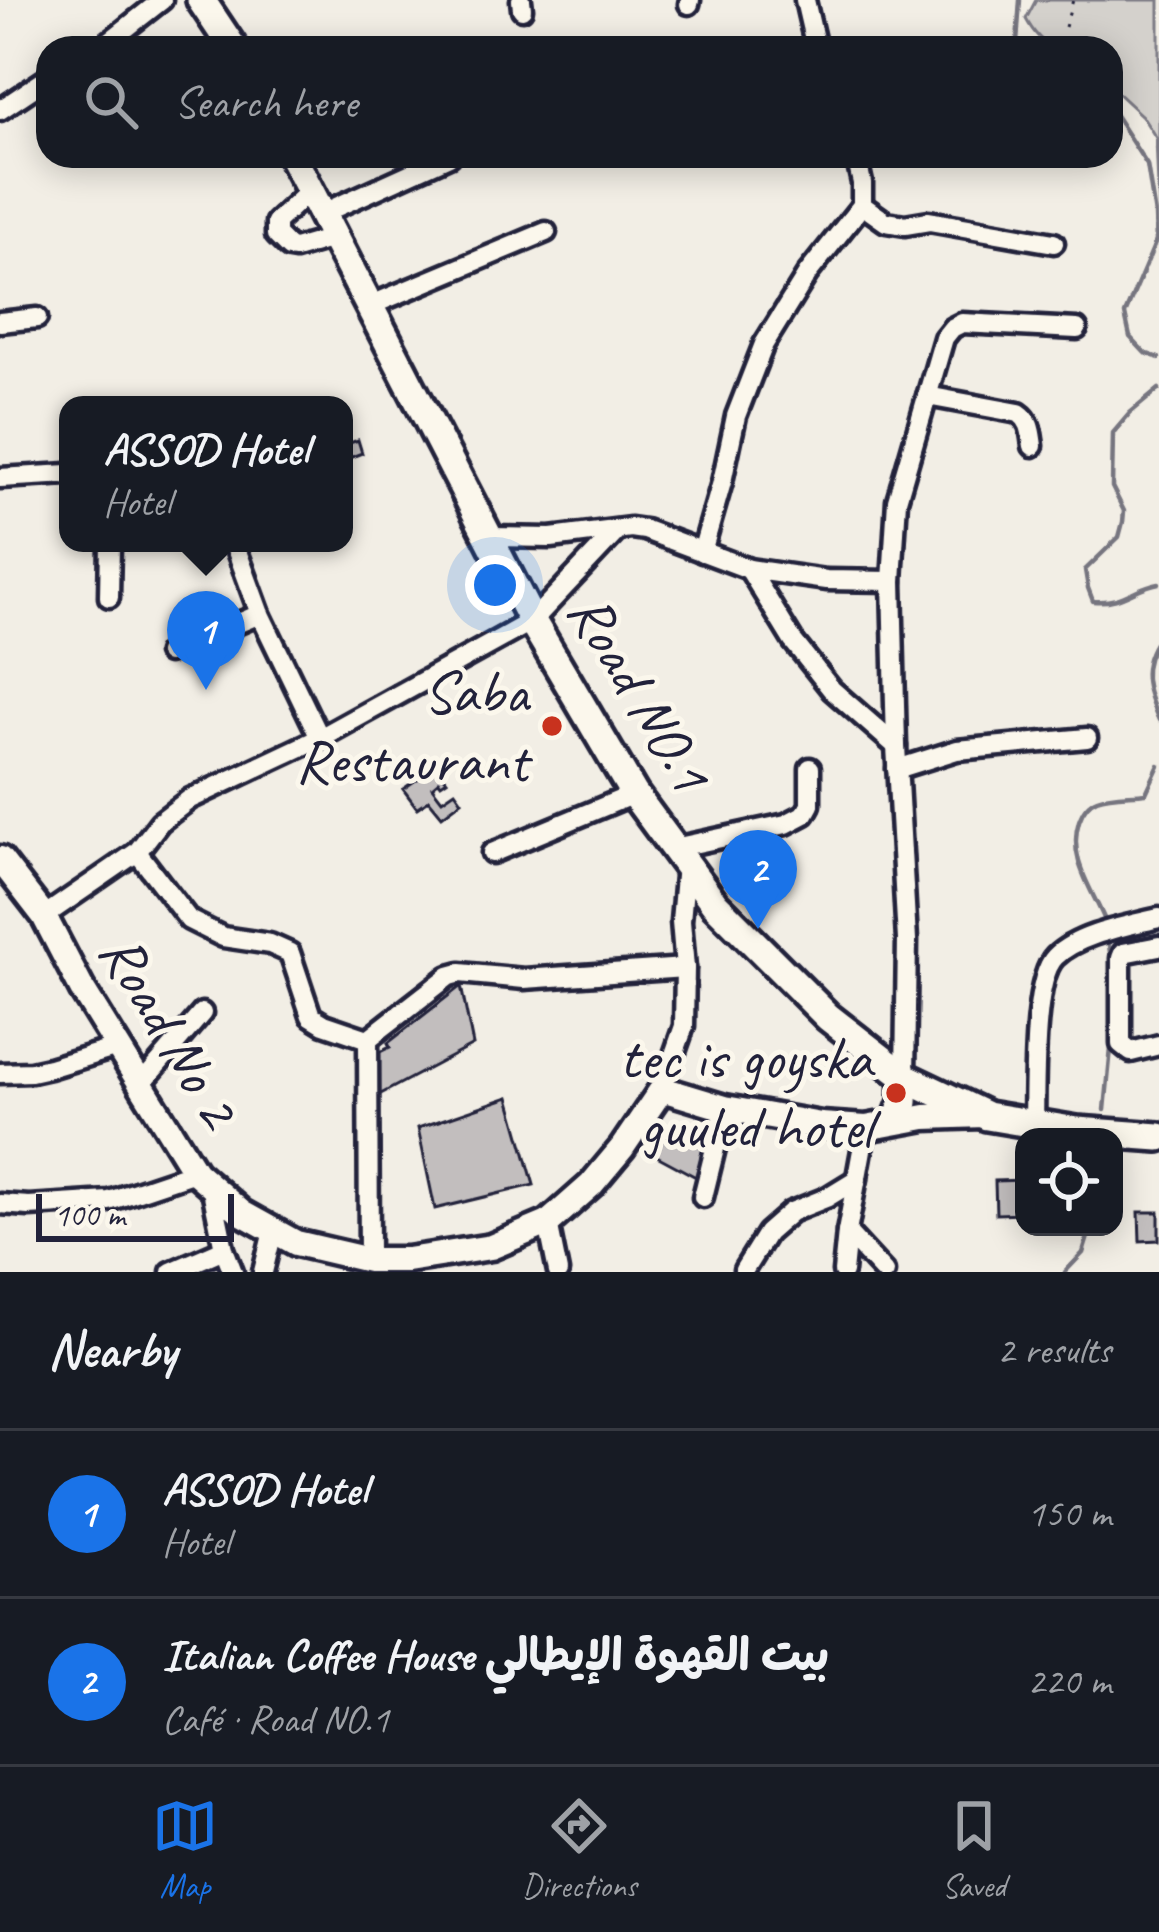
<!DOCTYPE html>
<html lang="en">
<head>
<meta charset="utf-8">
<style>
  body { margin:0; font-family:Caveat,"Playpen Sans Arabic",sans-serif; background:#20242c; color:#f1f3f6 }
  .controls { position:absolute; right:36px; bottom:36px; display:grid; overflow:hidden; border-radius:24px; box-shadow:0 6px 30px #0003 }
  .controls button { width:108px; height:108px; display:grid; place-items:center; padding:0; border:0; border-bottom:3px solid #363941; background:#171b24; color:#f1f3f6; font:60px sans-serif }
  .scale { position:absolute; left:36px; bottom:30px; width:198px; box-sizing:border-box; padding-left:12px; border:6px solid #22223b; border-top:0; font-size:33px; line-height:42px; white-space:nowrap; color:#22223b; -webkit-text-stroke:9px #fbf7ec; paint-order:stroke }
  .you { position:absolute; left:495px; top:585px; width:42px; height:42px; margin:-30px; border:9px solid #fff; border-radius:50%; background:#1a73e8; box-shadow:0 0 0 18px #1a73e833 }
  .badge { display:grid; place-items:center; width:78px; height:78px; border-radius:50%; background:#1a73e8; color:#fff; font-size:39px; font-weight:700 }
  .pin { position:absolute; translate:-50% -99px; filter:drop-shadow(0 3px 6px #0008) }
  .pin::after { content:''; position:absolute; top:63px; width:42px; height:36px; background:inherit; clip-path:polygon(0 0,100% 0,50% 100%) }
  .popup { position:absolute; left:59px; top:396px; width:294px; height:156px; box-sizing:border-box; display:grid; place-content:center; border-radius:24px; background:#171b24; filter:drop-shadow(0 3px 9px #0005); font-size:39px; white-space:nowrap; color:#9ea1a6 }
  .popup b { font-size:45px; color:#f1f3f6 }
  .popup::after { content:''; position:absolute; left:50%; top:100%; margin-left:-24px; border:24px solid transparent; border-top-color:#171b24 }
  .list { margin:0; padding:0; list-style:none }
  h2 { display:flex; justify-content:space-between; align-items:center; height:156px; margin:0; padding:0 48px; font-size:51px }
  h2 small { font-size:39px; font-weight:400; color:#9ea1a6 }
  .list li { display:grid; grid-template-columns:78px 1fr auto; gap:36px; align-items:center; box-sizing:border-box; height:168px; padding:0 48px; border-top:3px solid #363941 }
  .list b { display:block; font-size:45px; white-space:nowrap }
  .list p { margin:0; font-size:39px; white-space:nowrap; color:#9ea1a6 }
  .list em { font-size:39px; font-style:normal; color:#9ea1a6 }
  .icon { flex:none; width:66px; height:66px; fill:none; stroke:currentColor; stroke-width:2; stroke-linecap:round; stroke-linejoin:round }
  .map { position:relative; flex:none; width:1159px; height:1272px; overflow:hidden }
  .search { position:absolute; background:#171b24; box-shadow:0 6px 30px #0003; left:36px; right:36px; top:36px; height:132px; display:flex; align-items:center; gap:30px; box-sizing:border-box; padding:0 42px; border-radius:36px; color:#9ea1a6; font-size:45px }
  .sheet { height:492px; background:#171b24 }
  nav { display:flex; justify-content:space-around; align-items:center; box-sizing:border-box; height:168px; border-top:3px solid #363941; background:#171b24; font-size:33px; color:#9ea1a6 }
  nav a { display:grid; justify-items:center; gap:6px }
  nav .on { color:#1a73e8 }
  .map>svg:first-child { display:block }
  .green { fill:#d4d1cc; stroke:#7b7a84; stroke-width:3 }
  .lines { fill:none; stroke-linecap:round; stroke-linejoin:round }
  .stream { stroke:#76747f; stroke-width:4.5 }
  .building { fill:#c2bebe; stroke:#22223b; stroke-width:3 }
  .minor-casing { stroke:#22223b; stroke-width:27 }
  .major-casing { stroke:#22223b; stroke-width:33 }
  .highway-casing { stroke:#22223b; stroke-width:36 }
  .path { stroke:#22223b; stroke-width:3; stroke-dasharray:3 9; stroke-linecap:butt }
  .minor { stroke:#fbf7ec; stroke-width:18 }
  .major { stroke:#fbf7ec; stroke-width:24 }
  .highway { stroke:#fbf7ec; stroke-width:27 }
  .poi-dot { fill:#c8321e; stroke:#fbf7ec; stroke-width:4.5 }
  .labels { text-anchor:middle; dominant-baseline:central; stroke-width:10; stroke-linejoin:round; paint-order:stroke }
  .poi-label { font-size:60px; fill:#22223b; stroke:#fbf7ec; text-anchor:end }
  .street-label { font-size:60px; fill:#22223b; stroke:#fbf7ec }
</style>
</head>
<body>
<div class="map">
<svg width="1159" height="1272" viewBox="0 0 1159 1272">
  <rect width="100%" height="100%" fill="#f2eee5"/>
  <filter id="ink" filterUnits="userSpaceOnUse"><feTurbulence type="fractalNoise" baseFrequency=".00833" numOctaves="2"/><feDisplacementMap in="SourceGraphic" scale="24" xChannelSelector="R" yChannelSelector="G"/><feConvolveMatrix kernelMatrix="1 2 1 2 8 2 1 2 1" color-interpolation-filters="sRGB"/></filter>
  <g filter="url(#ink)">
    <!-- green -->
    <path class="green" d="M1036,0H1159V213L1156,138L1142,116L1111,87V48C1069,48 1048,60 1026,19Z"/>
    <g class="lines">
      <!-- stream -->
      <g class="stream">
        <path d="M1020,0L1017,43L1022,48"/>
        <path d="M1111,109L1147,165L1155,215L1156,241L1125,314L1130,337L1145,353L1159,358"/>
        <path d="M1159,389L1130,413L1113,433L1112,487L1124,511L1123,522L1119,537L1085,570L1088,588L1093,601C1123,604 1134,587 1159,583"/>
        <path d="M1159,637C1138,666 1145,689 1159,720"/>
        <path d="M1106,923C1093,890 1067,859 1079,821C1082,812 1087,803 1097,799C1111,794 1131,795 1146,793L1159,765"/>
        <path d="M1108,938L1112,967"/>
        <path d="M1105,1110L1112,1038"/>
        <path d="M1065,1272L1083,1253L1091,1227"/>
      </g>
    </g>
    <!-- building -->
    <g class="building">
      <path d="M358,440L362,453L344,460V445Z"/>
      <path d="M436,766L447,780L441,784L439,781L432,787L442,800L455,791L462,801L442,816L429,800L417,808L403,789Z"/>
      <path d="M461,986L473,1045L377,1096L372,1064L378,1053L390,1047L388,1043Z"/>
      <path d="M509,1097L534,1185L435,1209L418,1128Z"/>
      <path d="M669,1129L709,1151L696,1177L655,1155Z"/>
      <path d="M1024,1180V1213L996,1214L995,1181Z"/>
      <path d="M1139,1212H1159V1240L1140,1241Z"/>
    </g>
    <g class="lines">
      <defs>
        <g id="minor">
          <path d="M521,0L522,9"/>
          <path d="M805,0L816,48"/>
          <path d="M689,4L690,0"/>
          <path d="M101,48L162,0"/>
          <path d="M0,110L48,78"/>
          <path d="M309,191L276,222V235L289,248L295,249L333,238"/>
          <path d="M862,205L886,222L905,225L929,221L1054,243"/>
          <path d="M321,214L449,156"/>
          <path d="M369,306L546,232"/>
          <path d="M0,322L37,318"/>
          <path d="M927,396L1019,413C1031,421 1031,433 1033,446"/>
          <path d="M0,478L68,474"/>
          <path d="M488,537L551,538L631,528L645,530L749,569L826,580L892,581"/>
          <path d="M234,543L260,614L320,738"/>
          <path d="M702,552L722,482L736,416L764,344L808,273L862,205V183L856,156"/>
          <path d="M749,569L793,641L832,690L896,746"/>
          <path d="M109,597L110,543"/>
          <path d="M168,653L260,614"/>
          <path d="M897,769L957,750L1087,738"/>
          <path d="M674,848L786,824L805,814L810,805V768"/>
          <path d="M137,852L189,920L223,937L270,944L290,953L311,1016L324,1024L368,1039L449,976L460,973L524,979L685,968"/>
          <path d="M492,853L634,794"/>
          <path d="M44,916L137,852L160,822L190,799L320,738L532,621L617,531"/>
          <path d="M1159,946L1123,953L1121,958V1044L1131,1052L1159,1045"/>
          <path d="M368,1039L369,1260"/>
          <path d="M0,1073L31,1072L49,1068L118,1047"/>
          <path d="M905,1077L907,940L896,746L892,581L897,500L944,338L952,328L962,323L1077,329"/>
          <path d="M141,1084L202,1013"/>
          <path d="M662,1089L684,1026L685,968L681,921L686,865"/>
          <path d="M1034,1124C1035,1089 1032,980 1055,957C1078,934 1127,926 1159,918"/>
          <path d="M212,1190L224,1249L233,1272"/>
          <path d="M703,1197L725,1108"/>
          <path d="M0,1204L29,1206L109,1201L195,1172"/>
          <path d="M548,1223L558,1272"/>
          <path d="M847,1232L884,1272"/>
          <path d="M744,1270L767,1233L791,1212L826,1198L857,1179"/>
          <path d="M171,1272L224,1249"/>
          <path d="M263,1272L273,1231"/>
          <path d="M843,1272L847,1232L866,1128"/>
        </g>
        <path id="major" d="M0,859L44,916L82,989L195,1172L242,1213L296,1243L369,1260H407L491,1247L548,1223L591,1185L622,1148L662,1089L725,1108L821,1125L866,1128L925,1117L984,1115"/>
        <g id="highway">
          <path d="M201,0L233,48"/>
          <path d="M292,156L532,621L634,794L715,904L828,1017L905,1077L987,1116L1077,1131L1159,1137"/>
          <path d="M897,1120L904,1102L905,1077"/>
        </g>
      </defs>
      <!-- minor casing -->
      <use href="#minor" class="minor-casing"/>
      <!-- major casing -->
      <use href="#major" class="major-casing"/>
      <!-- highway casing -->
      <use href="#highway" class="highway-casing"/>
      <!-- path -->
      <path class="path" d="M1065,27L1073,0"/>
      <!-- minor -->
      <use href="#minor" class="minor"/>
      <!-- major -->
      <use href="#major" class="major"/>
      <!-- highway -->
      <use href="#highway" class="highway"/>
    </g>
  </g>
  <!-- markers -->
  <g class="poi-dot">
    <circle cx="552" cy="726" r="12"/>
    <circle cx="896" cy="1093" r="12"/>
  </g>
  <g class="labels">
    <!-- poi labels -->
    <g class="poi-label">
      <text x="528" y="692">Saba<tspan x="528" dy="69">Restaurant</tspan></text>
      <text x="872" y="1058">tec is goyska<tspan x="872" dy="69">guuled hotel</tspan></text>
    </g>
    <!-- street labels -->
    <g class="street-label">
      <text transform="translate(640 692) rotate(59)">Road NO.1</text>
      <text transform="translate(170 1030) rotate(59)">Road No 2</text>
    </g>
  </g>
</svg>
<div class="controls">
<button><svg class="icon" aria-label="locate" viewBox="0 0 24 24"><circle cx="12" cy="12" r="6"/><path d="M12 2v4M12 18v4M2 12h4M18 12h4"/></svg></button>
</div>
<div class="scale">100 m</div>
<div class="you"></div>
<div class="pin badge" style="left:206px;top:690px">1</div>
<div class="popup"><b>ASSOD Hotel</b>Hotel</div>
<div class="pin badge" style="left:758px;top:929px">2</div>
<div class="search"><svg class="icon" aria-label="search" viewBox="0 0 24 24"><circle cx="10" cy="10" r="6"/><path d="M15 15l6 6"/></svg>Search here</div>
</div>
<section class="sheet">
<h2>Nearby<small>2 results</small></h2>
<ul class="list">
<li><span class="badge">1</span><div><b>ASSOD Hotel</b><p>Hotel</p></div><em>150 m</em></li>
<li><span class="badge">2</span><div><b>Italian Coffee House بيت القهوة الإيطالي</b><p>Café · Road NO.1</p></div><em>220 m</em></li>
</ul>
</section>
<nav>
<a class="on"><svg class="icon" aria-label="map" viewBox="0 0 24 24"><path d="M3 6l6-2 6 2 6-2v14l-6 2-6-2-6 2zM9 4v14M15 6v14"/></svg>Map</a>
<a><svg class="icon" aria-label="directions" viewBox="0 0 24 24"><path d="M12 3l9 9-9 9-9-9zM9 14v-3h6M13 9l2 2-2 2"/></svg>Directions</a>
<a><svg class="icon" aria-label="saved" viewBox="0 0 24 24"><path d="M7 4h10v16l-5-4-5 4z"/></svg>Saved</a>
</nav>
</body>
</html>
